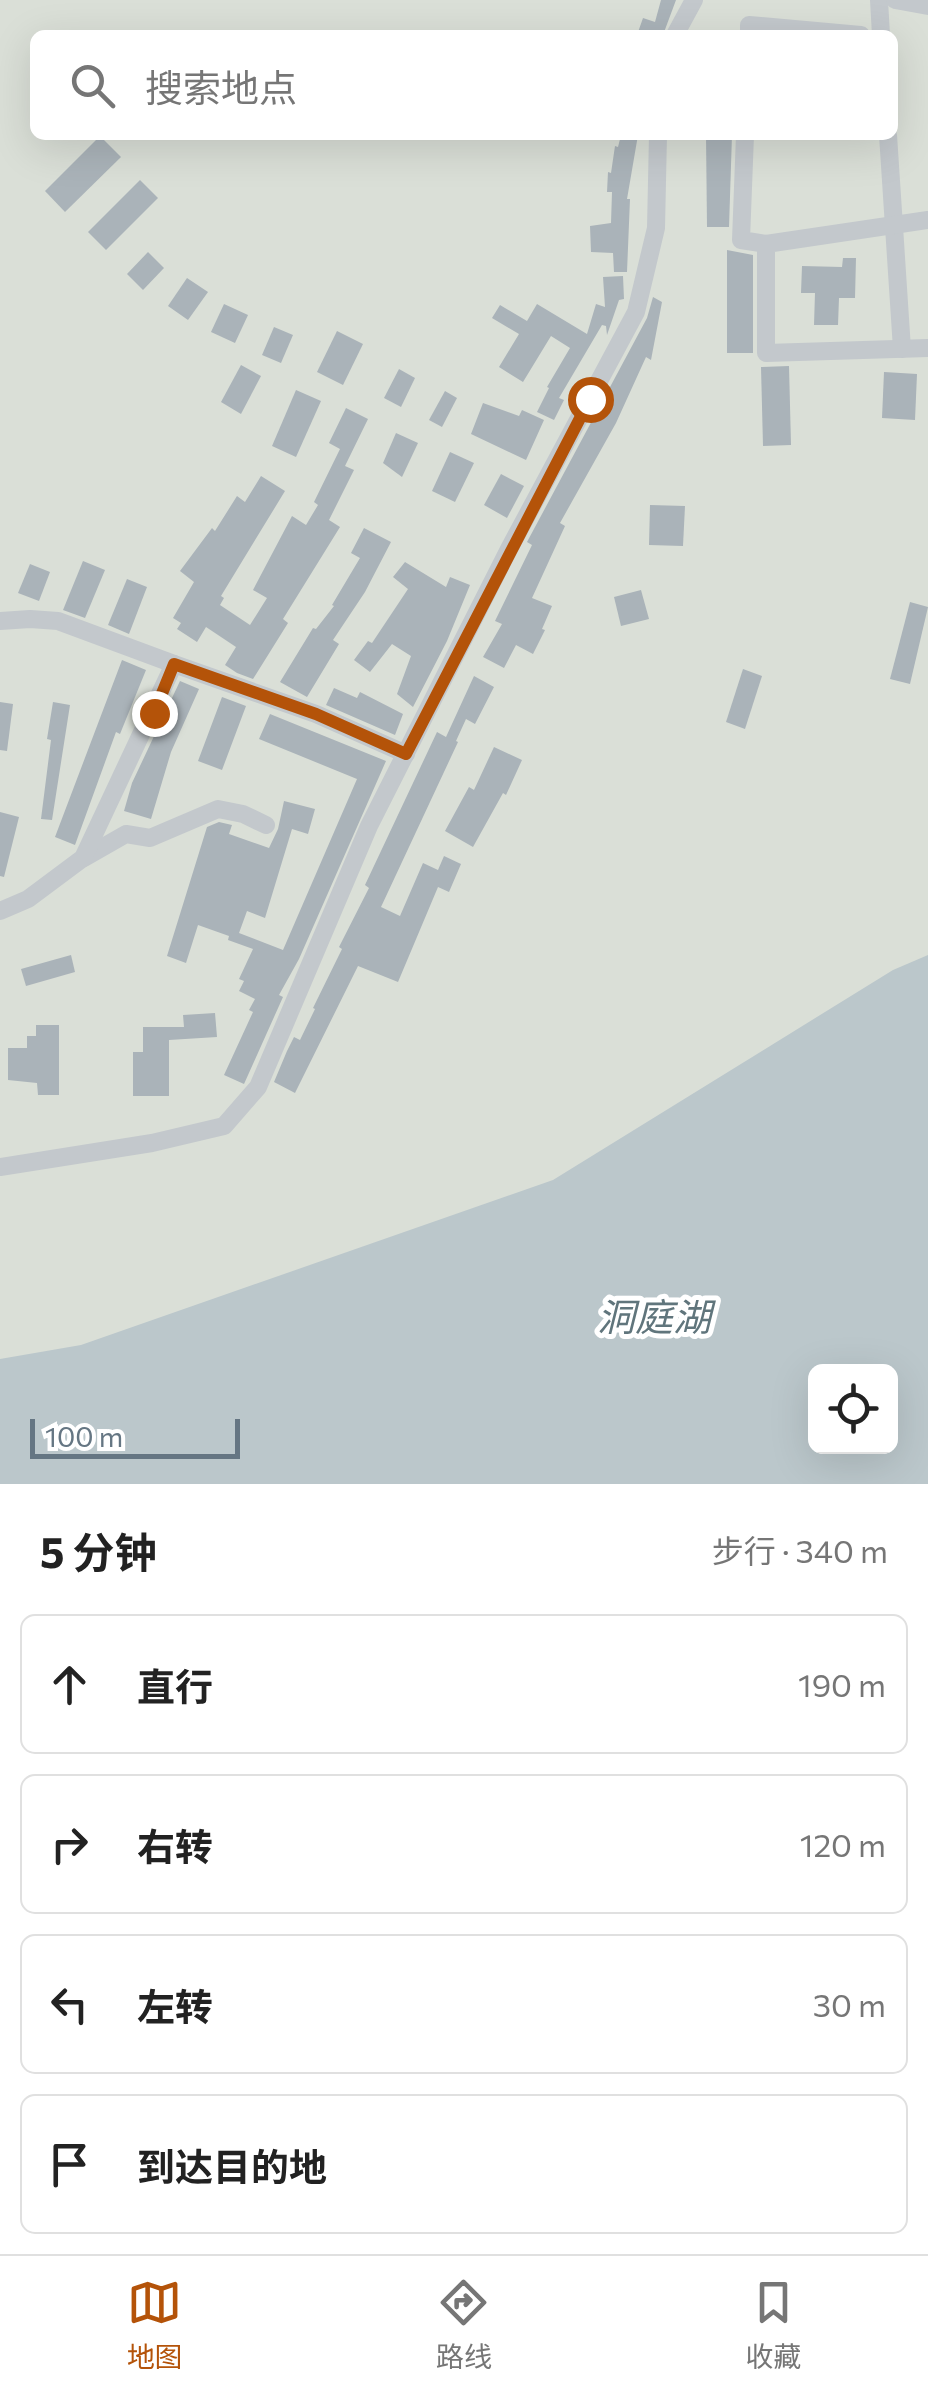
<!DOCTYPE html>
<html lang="zh">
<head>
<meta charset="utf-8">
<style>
  body { margin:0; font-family:Commissioner,"Noto Sans SC",sans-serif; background:#f6f6f6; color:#222 }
  .controls { position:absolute; right:30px; bottom:30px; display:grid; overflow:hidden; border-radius:15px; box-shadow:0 10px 40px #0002 }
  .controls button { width:90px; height:90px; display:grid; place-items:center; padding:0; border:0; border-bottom:2px solid #e0e0e0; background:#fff; color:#222; font:50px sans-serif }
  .scale { position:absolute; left:30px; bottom:25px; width:210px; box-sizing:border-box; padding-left:10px; border:5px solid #657683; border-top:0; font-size:28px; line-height:35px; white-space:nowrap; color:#657683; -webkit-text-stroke:8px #fff; paint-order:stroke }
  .stop { position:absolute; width:30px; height:30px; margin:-22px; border:8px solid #b45309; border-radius:50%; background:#fff }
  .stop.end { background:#b45309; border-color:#fff; box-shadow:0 2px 10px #0008 }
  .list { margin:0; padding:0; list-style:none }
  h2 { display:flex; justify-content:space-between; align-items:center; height:130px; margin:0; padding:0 40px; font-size:42px }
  h2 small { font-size:32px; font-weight:400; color:#767676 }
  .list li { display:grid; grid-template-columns:65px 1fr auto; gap:30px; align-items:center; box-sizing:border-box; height:140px; margin:0 20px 20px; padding:0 20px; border:2px solid #e0e0e0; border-radius:15px }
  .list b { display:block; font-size:38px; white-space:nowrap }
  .list em { font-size:32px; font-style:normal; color:#767676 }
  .icon { flex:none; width:55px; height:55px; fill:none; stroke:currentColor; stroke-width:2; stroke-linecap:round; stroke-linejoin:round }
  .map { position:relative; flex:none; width:928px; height:1484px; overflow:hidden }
  .search { position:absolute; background:#fff; box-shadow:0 10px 40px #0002; left:30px; right:30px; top:30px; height:110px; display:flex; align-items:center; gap:25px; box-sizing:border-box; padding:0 35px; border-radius:15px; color:#767676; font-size:38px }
  .sheet { height:770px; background:#fff }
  nav { display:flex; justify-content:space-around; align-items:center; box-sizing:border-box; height:140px; border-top:2px solid #e0e0e0; background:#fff; font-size:28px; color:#767676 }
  nav a { display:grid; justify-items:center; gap:5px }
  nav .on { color:#b45309 }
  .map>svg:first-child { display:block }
  .green { fill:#dadfd7; fill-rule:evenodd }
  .water { fill:#bbc7cb; fill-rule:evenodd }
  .building { fill:#aab3b9 }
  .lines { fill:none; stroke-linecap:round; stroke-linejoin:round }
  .minor { stroke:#c3c8cc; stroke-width:18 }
  .route { stroke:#b45309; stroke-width:12 }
  .labels { text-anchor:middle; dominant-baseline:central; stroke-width:10; stroke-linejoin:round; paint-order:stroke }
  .water-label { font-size:38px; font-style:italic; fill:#60757c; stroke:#fff }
</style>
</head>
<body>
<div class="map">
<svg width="928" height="1484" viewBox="0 0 928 1484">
  <rect width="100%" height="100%" fill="#fafaf8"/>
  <!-- green -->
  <path class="green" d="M0,0H928V1484H0ZM35,35H893V135H35ZM816,1372H890V1446H816Z"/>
  <!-- water -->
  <path class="water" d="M928,955V1484H0V1359L81,1345L553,1180L893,970ZM816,1372H890V1446H816Z"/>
  <!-- building -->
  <g class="building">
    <path d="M661,0H676L663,35H637L643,18L655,22Z"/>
    <path d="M621,135H638L627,199H630L627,272H614L613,253L591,252L590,226L611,223L612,192H607L608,172L611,173L615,146L618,147Z"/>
    <path d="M706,135H732L729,227H707Z"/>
    <path d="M100,136L121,157L65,212L45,191Z"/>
    <path d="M140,180L158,198L106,250L88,232Z"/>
    <path d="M727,250L753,255V353H727Z"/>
    <path d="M148,252L164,268L143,290L127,274Z"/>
    <path d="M843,258H856L855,298H839L838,325H814L815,293H801L802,266L842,267Z"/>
    <path d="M623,276L624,299L619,300L607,335L606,326L602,325L559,398L564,400L554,420L537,412L549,388L547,387L570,348L551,336L523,382L499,367L519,334L492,318L500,305L527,321L537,304L587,334L596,304L605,307L603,277Z"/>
    <path d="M187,278L208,292L188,320L168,306Z"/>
    <path d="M653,297L662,302L651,360L646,357L616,423L560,523L565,526L532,598L552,606L542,629L545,630L533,654L516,645L504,668L483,657L502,624L495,621L532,545L527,542L647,318Z"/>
    <path d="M224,304L248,315L235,343L211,332Z"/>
    <path d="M274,327L293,335L281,363L262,355Z"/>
    <path d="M337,331L363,344L343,385L317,372Z"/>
    <path d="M241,365L261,376L241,414L221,402Z"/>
    <path d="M789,366L791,445L763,446L761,367Z"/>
    <path d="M399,369L415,378L401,407L384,398Z"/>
    <path d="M884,372L917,374L915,420L882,418Z"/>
    <path d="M296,390L321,401L296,457L272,446Z"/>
    <path d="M445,391L457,398L442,427L429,420Z"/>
    <path d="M483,403L519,416L522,410L544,420L526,460L471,434Z"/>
    <path d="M346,408L368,419L345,466L354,470L329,520L340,527L283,619L288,623L253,679L237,673L225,665L236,647L206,627L197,642L177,629L181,623L173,618L194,582L180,571L212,528L215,531L237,496L245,502L261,476L285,491L221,596L224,598L220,605L250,625L267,598L253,590L292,516L306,525L318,505L314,502L340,449L329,443Z"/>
    <path d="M396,433L418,443L402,477L383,463Z"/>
    <path d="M450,452L474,463L455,502L432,491Z"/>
    <path d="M501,474L524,486L507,518L484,505Z"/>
    <path d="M650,505L685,506L683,546L649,545Z"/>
    <path d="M364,528L391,542L365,592L333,640L339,644L307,697L280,682L313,628L316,629L334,606L332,605L360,558L351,553Z"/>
    <path d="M83,561L105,570L85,618L63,610Z"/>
    <path d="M405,562L446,587L450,577L470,585L447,641L413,707L397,694L411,656L392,644L370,672L354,660L368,641L372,643L408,589L393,577Z"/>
    <path d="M30,564L50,572L39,601L18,593Z"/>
    <path d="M127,579L147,587L129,634L108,625Z"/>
    <path d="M641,590L649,619L621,626L614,597Z"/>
    <path d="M910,602L928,607L910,684L890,679Z"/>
    <path d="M122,660L146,670L120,734L116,732L75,845L55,837Z"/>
    <path d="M743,669L762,676L745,729L726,722Z"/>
    <path d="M474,676L494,687L475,724L466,719L456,741L458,742L381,907L400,916L423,863L438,870L444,856L461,864L449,892L438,887L398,982L358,966L295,1093L274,1082L287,1051L294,1037L300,1040L315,1009L313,1008L342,949L339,947L369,888L365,885L437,732L446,737Z"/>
    <path d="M180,681L199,689L171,752L151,819L124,811L132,783Z"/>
    <path d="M334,688L357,698L360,692L403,714L395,735L326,705Z"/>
    <path d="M222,697L246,706L222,770L198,761Z"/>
    <path d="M0,702L13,704L7,751L0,750Z"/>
    <path d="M53,702L70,705L52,820L41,819L51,740L47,739Z"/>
    <path d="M270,714L386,761L299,959L279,995L283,997L244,1084L224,1075L253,1012L249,1010L255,999L239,991L244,981L239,979L253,949L228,940L229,936L198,925L186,963L167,956L207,827L219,822L232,825L229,834L269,848L278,829L284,801L315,809L308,834L292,829L265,918L247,911L239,933L283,950L357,779L259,739Z"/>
    <path d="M494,747L522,760L506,795L503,793L473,847L445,831L469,787L474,790Z"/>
    <path d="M0,812L19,817L4,877L0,876Z"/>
    <path d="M71,955L75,972L26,986L21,969Z"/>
    <path d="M215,1013L217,1037L169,1040V1096H133V1052H143V1027H184L183,1015Z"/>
    <path d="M36,1025H59V1095H38L37,1083L8,1080V1048H27V1036H36Z"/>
  </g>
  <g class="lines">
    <!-- minor -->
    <g class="minor">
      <path d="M879,0L881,35"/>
      <path d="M895,0L928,6"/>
      <path d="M675,35L694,0"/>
      <path d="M749,35V25L861,35"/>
      <path d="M745,135L741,240L766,244"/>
      <path d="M888,135L902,349"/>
      <path d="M928,220L766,244V353L928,348"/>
      <path d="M0,621L30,619L58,621L174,664"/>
      <path d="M84,858L126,834L150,838L218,809L243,814L266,825"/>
      <path d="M0,911L28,899L83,858L174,664L316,714L406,754"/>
      <path d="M0,1167L152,1143L224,1126L258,1087L369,826L509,549L636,312L656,228L658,135"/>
    </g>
  </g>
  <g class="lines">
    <!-- route -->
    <path class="route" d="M154,713L174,664L316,714L406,754L590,399"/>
  </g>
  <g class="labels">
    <!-- water labels -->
    <g class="water-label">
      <text x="654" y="1315">洞庭湖</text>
    </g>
  </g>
</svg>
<div class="controls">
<button><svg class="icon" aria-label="locate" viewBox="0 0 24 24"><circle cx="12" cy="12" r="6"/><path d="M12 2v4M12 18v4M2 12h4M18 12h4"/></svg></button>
</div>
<div class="scale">100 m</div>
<div class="stop" style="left:590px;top:399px"></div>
<div class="stop end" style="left:154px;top:713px"></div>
<div class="search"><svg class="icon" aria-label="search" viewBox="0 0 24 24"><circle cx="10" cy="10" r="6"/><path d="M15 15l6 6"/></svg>搜索地点</div>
</div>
<section class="sheet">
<h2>5 分钟<small>步行 · 340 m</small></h2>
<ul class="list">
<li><svg class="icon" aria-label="ahead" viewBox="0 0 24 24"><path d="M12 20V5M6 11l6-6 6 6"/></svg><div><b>直行</b></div><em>190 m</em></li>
<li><svg class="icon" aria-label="right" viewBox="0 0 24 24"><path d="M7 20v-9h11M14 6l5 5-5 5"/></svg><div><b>右转</b></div><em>120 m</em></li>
<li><svg class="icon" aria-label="left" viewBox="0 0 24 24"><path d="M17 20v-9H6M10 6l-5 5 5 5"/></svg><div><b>左转</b></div><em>30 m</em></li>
<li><svg class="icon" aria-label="arrive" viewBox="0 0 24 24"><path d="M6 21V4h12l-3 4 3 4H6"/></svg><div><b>到达目的地</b></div></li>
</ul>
</section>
<nav>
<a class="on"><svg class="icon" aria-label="map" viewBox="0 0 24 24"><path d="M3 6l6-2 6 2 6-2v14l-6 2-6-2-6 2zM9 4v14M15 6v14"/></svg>地图</a>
<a><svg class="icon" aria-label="directions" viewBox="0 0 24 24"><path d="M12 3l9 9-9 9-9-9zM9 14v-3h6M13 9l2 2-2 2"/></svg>路线</a>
<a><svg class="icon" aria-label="saved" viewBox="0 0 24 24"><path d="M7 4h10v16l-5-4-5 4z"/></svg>收藏</a>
</nav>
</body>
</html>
